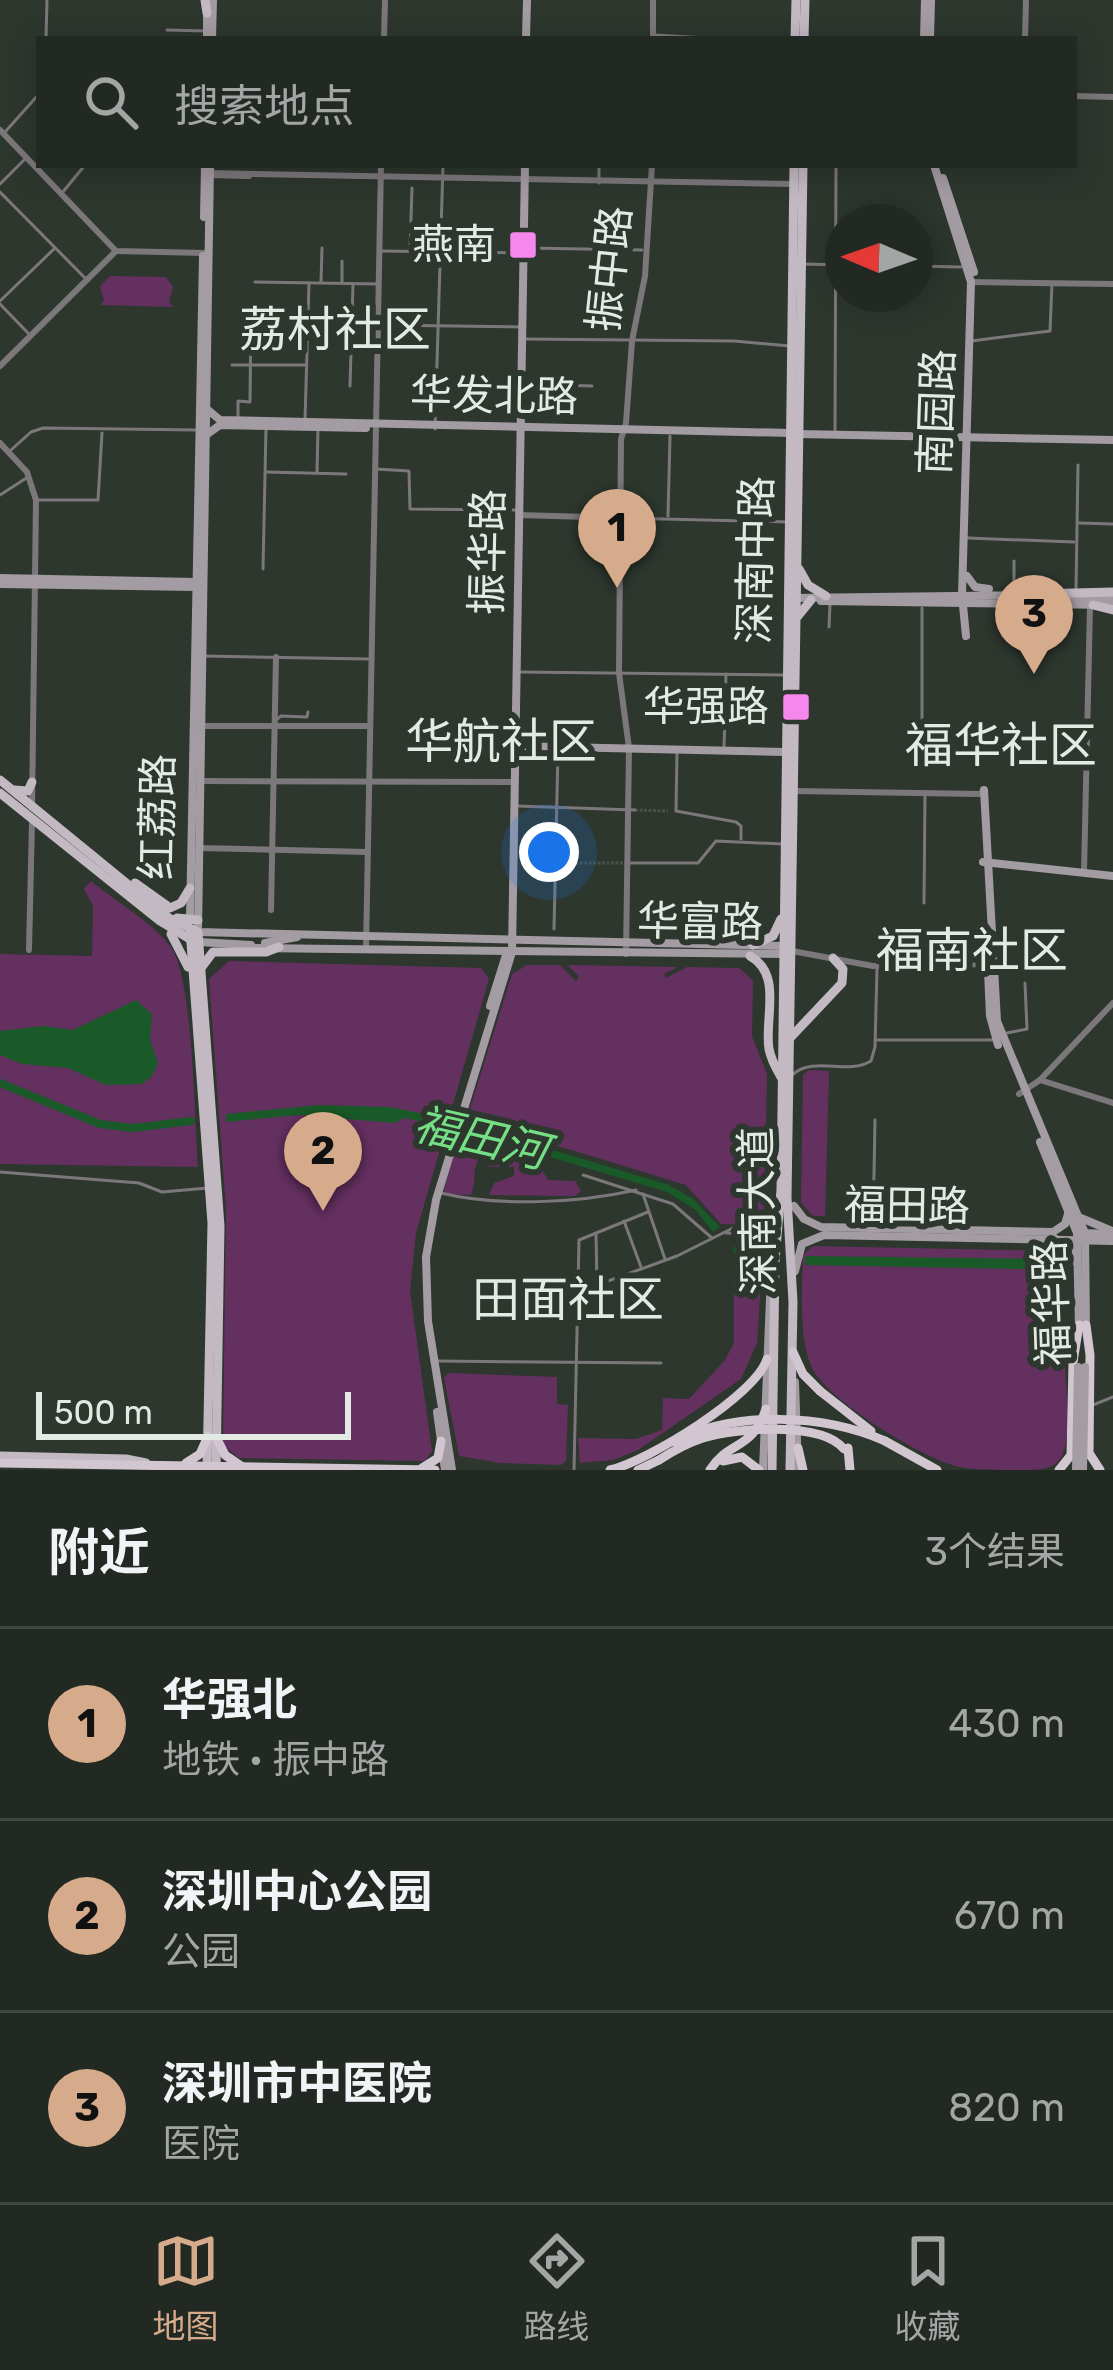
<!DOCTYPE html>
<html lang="zh">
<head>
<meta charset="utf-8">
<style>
  body { margin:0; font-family:Rubik,"Noto Sans SC",sans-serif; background:#2e352f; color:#f1f3f6 }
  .compass { position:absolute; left:825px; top:204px; width:108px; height:108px; border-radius:50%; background:#222922; box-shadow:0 6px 30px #0003; rotate:272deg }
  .scale { position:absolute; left:36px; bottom:30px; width:315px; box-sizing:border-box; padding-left:12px; border:6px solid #e3eae4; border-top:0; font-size:33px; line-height:42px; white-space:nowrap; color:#e3eae4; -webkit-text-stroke:9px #2d372e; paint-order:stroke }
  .you { position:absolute; left:549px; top:852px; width:42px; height:42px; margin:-30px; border:9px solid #fff; border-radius:50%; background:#1a73e8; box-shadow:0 0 0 18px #1a73e833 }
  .badge { display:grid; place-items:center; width:78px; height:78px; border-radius:50%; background:#d6ab8b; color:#111; font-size:39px; font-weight:700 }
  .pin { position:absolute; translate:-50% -99px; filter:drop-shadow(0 3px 6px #0008) }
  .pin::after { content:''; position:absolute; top:63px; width:42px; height:36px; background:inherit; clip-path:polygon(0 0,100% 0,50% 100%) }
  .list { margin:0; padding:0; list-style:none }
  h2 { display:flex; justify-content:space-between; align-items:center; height:156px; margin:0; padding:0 48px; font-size:51px }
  h2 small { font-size:39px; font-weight:400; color:#a2a6a5 }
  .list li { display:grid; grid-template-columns:78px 1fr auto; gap:36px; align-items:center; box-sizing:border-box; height:192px; padding:0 48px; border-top:3px solid #3f4540 }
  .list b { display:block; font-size:45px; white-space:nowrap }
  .list p { margin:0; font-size:39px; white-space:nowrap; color:#a2a6a5 }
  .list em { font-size:39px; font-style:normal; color:#a2a6a5 }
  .icon { flex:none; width:66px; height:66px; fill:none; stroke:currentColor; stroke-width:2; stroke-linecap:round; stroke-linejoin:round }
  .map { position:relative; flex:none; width:1113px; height:1470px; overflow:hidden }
  .search { position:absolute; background:#222922; box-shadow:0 6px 30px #0003; left:36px; right:36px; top:36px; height:132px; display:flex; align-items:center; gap:30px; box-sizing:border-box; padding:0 42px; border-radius:0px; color:#a2a6a5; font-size:45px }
  .sheet { height:732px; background:#222922 }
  nav { display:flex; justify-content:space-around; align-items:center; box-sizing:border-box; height:168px; border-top:3px solid #3f4540; background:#222922; font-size:33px; color:#a2a6a5 }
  nav a { display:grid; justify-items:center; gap:6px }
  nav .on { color:#d6ab8b }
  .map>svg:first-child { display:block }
  .green { fill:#643060 }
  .water { fill:#195a28 }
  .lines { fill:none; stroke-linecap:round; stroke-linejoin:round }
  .river { stroke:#195a28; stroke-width:8 }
  .minor-tunnel { stroke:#485249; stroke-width:3; stroke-dasharray:3 1.5; stroke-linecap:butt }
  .minor { stroke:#7c777b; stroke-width:3 }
  .tertiary { stroke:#7c777b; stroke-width:6 }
  .secondary { stroke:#a49ca3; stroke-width:8 }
  .primary { stroke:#c3b9c2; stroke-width:9 }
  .trunk { stroke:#d2c6d0; stroke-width:9 }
  .secondary-bridge { stroke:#a49ca3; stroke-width:8 }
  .trunk-bridge { stroke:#d2c6d0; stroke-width:9 }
  .poi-dot { fill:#f688ed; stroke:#2d372e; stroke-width:4.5 }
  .labels { text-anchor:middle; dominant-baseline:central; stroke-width:12; stroke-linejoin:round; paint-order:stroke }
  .poi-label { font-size:42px; fill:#e3eae4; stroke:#2d372e; text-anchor:end }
  .street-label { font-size:42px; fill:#e3eae4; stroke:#2d372e }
  .water-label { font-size:45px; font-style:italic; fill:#75df86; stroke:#2d372e }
  .quarter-label { font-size:48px; fill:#e3eae4; stroke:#2d372e }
</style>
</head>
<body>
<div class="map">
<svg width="1113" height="1470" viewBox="0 0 1113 1470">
  <rect width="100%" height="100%" fill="#2d372e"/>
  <!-- green -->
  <g class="green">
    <path d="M110,276L166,277L173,287L169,302L173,307L101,305L104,300L100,286Z"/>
    <path d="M91,881C115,901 151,921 170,946C194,977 194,1122 198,1167L0,1164V954L92,956L93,906L84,889Z"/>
    <path d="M229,961L481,968L489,979L416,1233L410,1291L432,1451L425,1461L239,1458L223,1445L226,1209L209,979Z"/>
    <path d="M527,965H560L576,981L579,976L567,965L678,967L664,974L666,978L687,967L739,968L753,980L752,1036L767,1074L764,1221L761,1225L721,1224L686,1185L499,1128L482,1129L465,1124L512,974Z"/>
    <path d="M809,1070L829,1071L825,1216H813L801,1203L803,1075Z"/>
    <path d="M458,1134L540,1166L548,1180L575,1181L581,1191L575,1196L489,1195L494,1183L514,1176V1167H490L480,1158C471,1168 477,1182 471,1195L443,1194Z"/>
    <path d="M813,1246L1060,1251L1064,1255C1063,1277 1061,1298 1061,1319C1062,1349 1074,1432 1062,1456C1054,1470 1039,1470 1023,1470C1002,1470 979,1470 959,1467C922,1458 835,1404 815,1373C798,1347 802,1286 803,1255Z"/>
    <path d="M734,1256L762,1266L757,1343L741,1379L638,1450L613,1460L580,1463L578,1438L636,1439L662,1430L663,1398L689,1399L725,1360L734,1343Z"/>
    <path d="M448,1373L557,1377V1404L568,1405L566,1461L561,1465L500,1463L459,1456L444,1378Z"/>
  </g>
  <!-- water -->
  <g class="water">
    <path d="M136,1000L152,1014L150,1040L158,1063L152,1076L142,1084L106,1085L68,1068L22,1064L0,1055V1031L43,1026L73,1030Z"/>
    <path d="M318,1105L390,1107L448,1119L446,1126L404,1118L395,1123L299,1115L226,1122V1114Z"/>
    <path d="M466,1124L669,1185L693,1199L720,1227L713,1232L696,1210L667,1192L464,1131Z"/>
    <path d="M1065,1255L1064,1270L805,1265V1256L1054,1259Z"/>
  </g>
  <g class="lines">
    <!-- river -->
    <g class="river">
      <path d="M0,1083L100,1124L133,1128L191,1121"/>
      <path d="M437,1120L475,1130"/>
      <path d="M737,1250L761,1261"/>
    </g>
    <!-- minor-tunnel -->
    <g class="minor-tunnel">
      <path d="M635,810L668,811"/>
      <path d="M557,863H626"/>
    </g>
    <!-- minor -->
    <g class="minor">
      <path d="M167,30L205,31"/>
      <path d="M655,35L723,39"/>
      <path d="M46,39L47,0"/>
      <path d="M5,132L39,94"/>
      <path d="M599,183V165"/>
      <path d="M0,184L24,160"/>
      <path d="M0,192L87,280"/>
      <path d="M62,193L85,165"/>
      <path d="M526,248L642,250"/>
      <path d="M410,250L412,188"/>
      <path d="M381,251L521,253"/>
      <path d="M803,264L843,265"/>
      <path d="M915,266L961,267"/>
      <path d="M255,282L378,284"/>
      <path d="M321,282L322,248"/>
      <path d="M342,282V261"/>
      <path d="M0,301L55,248"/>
      <path d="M0,304L28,333"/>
      <path d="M379,325L520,327"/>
      <path d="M524,339L734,341L790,346"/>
      <path d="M971,341L1050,331L1052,283"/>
      <path d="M232,365H305"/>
      <path d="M523,384L592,386"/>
      <path d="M350,386L353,285"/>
      <path d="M238,417V401L250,402L251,311"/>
      <path d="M305,420L309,283"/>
      <path d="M435,429L443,165"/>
      <path d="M835,433L836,165"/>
      <path d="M11,450L31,432L43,428L197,430"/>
      <path d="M376,469L409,471L410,509L516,510"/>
      <path d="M267,472L346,474"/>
      <path d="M317,472L318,427"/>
      <path d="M0,495L28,477"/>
      <path d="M38,500H98L102,433"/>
      <path d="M668,516L670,436"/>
      <path d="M624,518L789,522"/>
      <path d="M1079,523L1113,524"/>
      <path d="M968,538L1074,542"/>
      <path d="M263,569L266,428"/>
      <path d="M1076,590L1078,465"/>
      <path d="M1014,594V561"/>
      <path d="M829,627L830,605"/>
      <path d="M204,656L368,659"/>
      <path d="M519,672L785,675"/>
      <path d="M276,720L281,716L307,717L308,712"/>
      <path d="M922,738V608"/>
      <path d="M724,748L726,674"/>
      <path d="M677,752L676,811L736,822L741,826V839"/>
      <path d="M517,806L635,810"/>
      <path d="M629,863H698L716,841L782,844"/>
      <path d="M924,903L925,795"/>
      <path d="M554,929L558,751"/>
      <path d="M1007,1033L1027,1029L1025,983"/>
      <path d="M875,1040H993"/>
      <path d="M792,1075C815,1055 846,1076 871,1061L875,1047L877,969"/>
      <path d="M0,1172L139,1183L162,1192L208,1188"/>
      <path d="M583,1175L673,1204L712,1238"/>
      <path d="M441,1193C498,1207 579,1203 636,1190"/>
      <path d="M643,1194L665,1259"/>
      <path d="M624,1221L641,1267"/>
      <path d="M873,1227L875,1120"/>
      <path d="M726,1233L776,1235"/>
      <path d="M578,1281L584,1286L597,1285L677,1256L733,1228L777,1230"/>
      <path d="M581,1286L589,1289L586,1297L578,1294Z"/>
      <path d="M580,1308L597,1285L596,1233"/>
      <path d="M436,1361L661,1363"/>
      <path d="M1093,1405L1113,1397"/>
      <path d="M574,1470L579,1240L648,1212"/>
    </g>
    <!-- tertiary -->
    <g class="tertiary">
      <path d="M384,39L385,0"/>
      <path d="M653,39V0"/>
      <path d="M1025,39L1026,0"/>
      <path d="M1074,96L1113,97"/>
      <path d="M0,130L116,251L205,253"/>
      <path d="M206,173L792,184"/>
      <path d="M208,175L249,176"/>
      <path d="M971,282L1113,284"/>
      <path d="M0,366L116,251"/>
      <path d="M0,443L27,472L36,500L32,808"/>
      <path d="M518,515L623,518"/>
      <path d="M200,726H369"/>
      <path d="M199,781L513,782"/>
      <path d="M794,791L980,794L984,790"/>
      <path d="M198,848L367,852"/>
      <path d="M1084,872L1090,606"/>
      <path d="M271,910L276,657"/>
      <path d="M366,949L381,165"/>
      <path d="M29,950L32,822"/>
      <path d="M792,951L873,966L990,964"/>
      <path d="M626,954L629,748L619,673L621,439L626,423L632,341L645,276L652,165"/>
      <path d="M1040,1080L1113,1103"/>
      <path d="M1019,1094L1040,1080L1113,1003"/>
    </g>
    <!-- secondary -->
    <g class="secondary">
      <path d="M207,39V7"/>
      <path d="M212,39L213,0"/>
      <path d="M526,39L527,0"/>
      <path d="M924,39L925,0"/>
      <path d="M930,39L931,0"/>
      <path d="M210,165L198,932L785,946"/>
      <path d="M934,165L971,282L962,595L966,636"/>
      <path d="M943,178L974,272"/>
      <path d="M204,217L205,165"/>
      <path d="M208,410L220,420L791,433"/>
      <path d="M799,434L1113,440"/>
      <path d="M206,435L220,425L366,428"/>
      <path d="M967,576L975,587L989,589"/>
      <path d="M0,578L195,582"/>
      <path d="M0,584L195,587"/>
      <path d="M1061,597L1113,599"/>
      <path d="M792,598L1040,595"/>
      <path d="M821,601L1113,605"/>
      <path d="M514,746L785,752"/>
      <path d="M984,790L997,1021L1085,1233L1086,1329"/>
      <path d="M983,862L1113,876"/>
      <path d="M190,919L203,256"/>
      <path d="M199,942L251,945"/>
      <path d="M265,943L297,937"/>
      <path d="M246,948L788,954"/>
      <path d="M987,948L990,1016L998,1045"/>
      <path d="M490,1006L507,952"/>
      <path d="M1040,1142L1077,1233L1079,1329"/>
      <path d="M794,1206L804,1219L821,1227L1053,1232"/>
      <path d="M1081,1218L1112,1231"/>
      <path d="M1053,1232L1065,1224L1069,1211"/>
      <path d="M1080,1233L1113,1234"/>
      <path d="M1056,1239L1070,1250L1077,1263"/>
      <path d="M795,1271L802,1244L824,1235L1113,1241"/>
      <path d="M795,1382L798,1470"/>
      <path d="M437,1412L445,1470"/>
      <path d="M452,1470L428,1321L426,1257L436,1200L512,952L525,165"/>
      <path d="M763,1470L771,1274"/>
    </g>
    <!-- primary -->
    <g class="primary">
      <path d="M205,0L207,13"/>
      <path d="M795,39L796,0"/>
      <path d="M804,39L805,0"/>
      <path d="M799,569L808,585L826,596"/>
      <path d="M1037,594L1113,592"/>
      <path d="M1093,605L1113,610"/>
      <path d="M798,616L811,600"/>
      <path d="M0,780L169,918L198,932L220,1226L216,1470"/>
      <path d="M14,790L28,791L32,782"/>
      <path d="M0,793L160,921L193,941"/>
      <path d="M135,883L170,908L181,903L190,888"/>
      <path d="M177,918L198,920"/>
      <path d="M190,930L212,1223L207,1470"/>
      <path d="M171,934L188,967"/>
      <path d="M753,945L773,936L781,919"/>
      <path d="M750,956C783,974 764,1019 769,1049C771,1060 776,1068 781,1077"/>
      <path d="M201,968L213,952H266L279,947"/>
      <path d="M791,1037L842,983L843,969L833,958"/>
      <path d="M0,1456L126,1459L146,1463"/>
      <path d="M772,1470L775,1260L781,1190L794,165"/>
      <path d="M790,1470L793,1302L787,1197L803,165"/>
    </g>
    <!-- trunk -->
    <g class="trunk">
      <path d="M1086,1325L1090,1355L1089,1453L1100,1470"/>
      <path d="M793,1352L803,1374L820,1391"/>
      <path d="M217,1439L225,1455L241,1466"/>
      <path d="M885,1441L937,1470"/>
      <path d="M798,1448L803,1470"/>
      <path d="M848,1448L850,1470"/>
      <path d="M723,1461L742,1457L759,1470"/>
      <path d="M0,1463L435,1470"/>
      <path d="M186,1463L200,1454L208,1436"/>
      <path d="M422,1468L438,1458L441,1441"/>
      <path d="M610,1470C648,1461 756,1395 767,1359"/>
      <path d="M638,1470L659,1460"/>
      <path d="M710,1470C729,1440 752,1451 766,1409"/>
      <path d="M1059,1470L1071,1455L1073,1362L1079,1325"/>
    </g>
    <!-- secondary-bridge -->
    <g class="secondary-bridge">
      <path d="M1076,1470L1078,1367"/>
      <path d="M1083,1470L1085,1367"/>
    </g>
    <!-- trunk-bridge -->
    <g class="trunk-bridge">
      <path d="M820,1391L871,1431"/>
      <path d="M674,1442C735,1410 824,1414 885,1441"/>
      <path d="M659,1460C673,1451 687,1443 703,1438C735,1428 821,1421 844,1449"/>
    </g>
  </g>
  <!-- markers -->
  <g class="poi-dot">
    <rect x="508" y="230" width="30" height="30" rx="6"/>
    <rect x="781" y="692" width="30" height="30" rx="6"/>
  </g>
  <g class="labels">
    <!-- poi labels -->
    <g class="poi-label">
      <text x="496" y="245">燕南</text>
      <text x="769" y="707">华强路</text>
    </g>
    <!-- street labels -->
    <g class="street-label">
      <text transform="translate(610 269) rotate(-84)">振中路</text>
      <text transform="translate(494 396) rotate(1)">华发北路</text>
      <text transform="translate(937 412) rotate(-88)">南园路</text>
      <text transform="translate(488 552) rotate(-89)">振华路</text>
      <text transform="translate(756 560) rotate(-89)">深南中路</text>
      <text transform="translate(158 817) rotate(-89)">红荔路</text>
      <text transform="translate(700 922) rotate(1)">华富路</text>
      <text transform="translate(907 1206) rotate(1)">福田路</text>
      <text transform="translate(758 1211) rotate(-91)">深南大道</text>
      <text transform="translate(1052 1303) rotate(-92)">福华路</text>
    </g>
    <!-- water labels -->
    <g class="water-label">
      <text transform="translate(481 1138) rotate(13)">福田河</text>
    </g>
    <!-- quarter labels -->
    <g class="quarter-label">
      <text x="335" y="329">荔村社区</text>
      <text x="501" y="741">华航社区</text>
      <text x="1001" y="745">福华社区</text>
      <text x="972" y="950">福南社区</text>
      <text x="568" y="1299">田面社区</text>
    </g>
  </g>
</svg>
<svg class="compass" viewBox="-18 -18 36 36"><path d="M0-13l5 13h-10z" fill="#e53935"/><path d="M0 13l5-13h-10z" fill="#a2a6a5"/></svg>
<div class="scale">500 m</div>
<div class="you"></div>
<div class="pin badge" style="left:617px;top:588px">1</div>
<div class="pin badge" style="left:323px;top:1211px">2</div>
<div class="pin badge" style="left:1034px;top:674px">3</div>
<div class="search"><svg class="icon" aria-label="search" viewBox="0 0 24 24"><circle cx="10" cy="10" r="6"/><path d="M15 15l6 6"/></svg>搜索地点</div>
</div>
<section class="sheet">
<h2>附近<small>3个结果</small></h2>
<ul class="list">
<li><span class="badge">1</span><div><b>华强北</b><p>地铁 · 振中路</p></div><em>430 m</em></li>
<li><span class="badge">2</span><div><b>深圳中心公园</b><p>公园</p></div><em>670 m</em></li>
<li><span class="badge">3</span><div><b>深圳市中医院</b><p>医院</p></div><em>820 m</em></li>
</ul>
</section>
<nav>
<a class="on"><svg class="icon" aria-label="map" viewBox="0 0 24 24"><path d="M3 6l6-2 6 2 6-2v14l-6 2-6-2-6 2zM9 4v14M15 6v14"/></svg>地图</a>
<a><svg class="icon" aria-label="directions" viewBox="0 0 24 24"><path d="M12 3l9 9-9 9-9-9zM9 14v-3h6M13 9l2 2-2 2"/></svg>路线</a>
<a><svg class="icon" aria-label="saved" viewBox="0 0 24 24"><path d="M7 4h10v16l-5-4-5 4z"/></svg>收藏</a>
</nav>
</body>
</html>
